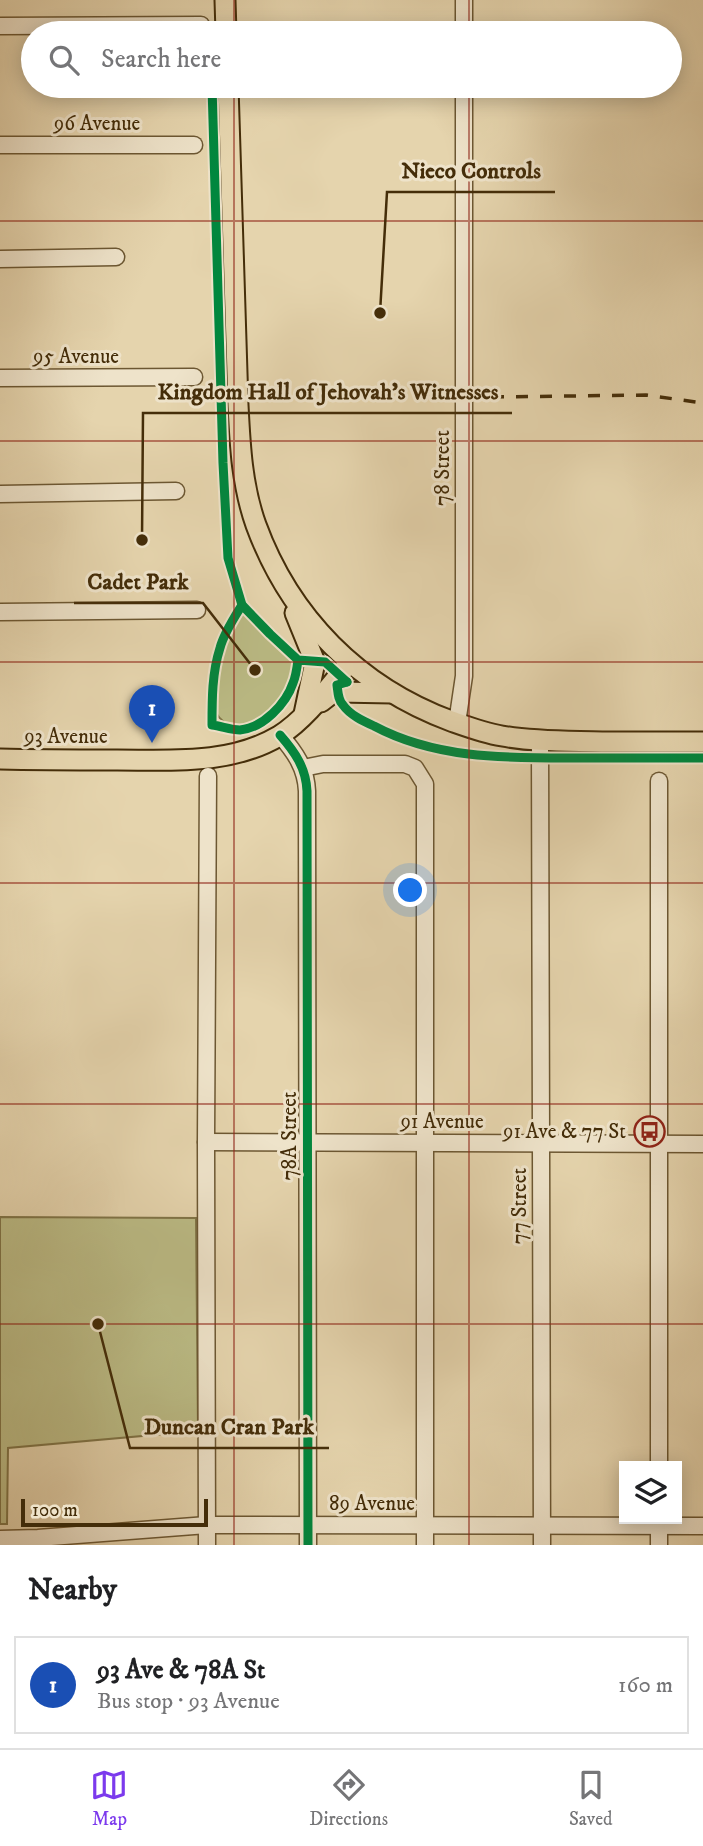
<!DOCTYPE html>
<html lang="en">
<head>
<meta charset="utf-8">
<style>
  body { margin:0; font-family:"IM FELL DW Pica",serif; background:#f6f6f6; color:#202124 }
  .controls { position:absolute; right:21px; bottom:21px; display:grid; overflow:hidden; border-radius:0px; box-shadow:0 4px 18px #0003 }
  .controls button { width:63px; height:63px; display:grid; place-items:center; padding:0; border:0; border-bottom:2px solid #e0e0e0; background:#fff; color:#202124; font:35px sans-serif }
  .scale { position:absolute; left:21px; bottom:18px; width:187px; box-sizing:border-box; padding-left:7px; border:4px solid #442d09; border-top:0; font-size:19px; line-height:24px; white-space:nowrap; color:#442d09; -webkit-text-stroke:5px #eee3ca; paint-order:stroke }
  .you { position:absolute; left:411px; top:891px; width:24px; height:24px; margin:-18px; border:5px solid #fff; border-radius:50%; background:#1a73e8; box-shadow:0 0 0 10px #1a73e833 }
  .badge { display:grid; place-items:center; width:46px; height:46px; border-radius:50%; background:#7c3aed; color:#fff; font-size:23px; font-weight:700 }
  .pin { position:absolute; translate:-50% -58px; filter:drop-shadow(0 2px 4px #0008) }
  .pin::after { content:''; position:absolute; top:37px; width:24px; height:21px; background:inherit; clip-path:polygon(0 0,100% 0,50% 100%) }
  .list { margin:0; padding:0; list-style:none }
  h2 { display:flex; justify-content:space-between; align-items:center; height:91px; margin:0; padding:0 28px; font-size:30px }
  h2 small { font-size:23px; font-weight:400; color:#757577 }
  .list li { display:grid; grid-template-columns:46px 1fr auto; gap:21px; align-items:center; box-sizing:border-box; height:98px; margin:0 14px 14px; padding:0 14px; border:2px solid #e0e0e0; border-radius:0px }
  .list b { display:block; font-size:26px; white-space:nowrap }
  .list p { margin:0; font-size:23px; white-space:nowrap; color:#757577 }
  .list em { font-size:23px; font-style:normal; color:#757577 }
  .icon { flex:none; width:38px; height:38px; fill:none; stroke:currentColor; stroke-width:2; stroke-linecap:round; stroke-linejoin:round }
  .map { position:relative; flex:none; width:703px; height:1545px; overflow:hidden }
  .search { position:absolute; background:#fff; box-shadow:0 4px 18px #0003; left:21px; right:21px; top:21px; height:77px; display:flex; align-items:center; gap:18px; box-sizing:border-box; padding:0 24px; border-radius:38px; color:#757577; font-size:26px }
  .sheet { height:203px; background:#fff }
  nav { display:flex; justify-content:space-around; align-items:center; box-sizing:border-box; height:98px; border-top:2px solid #e0e0e0; background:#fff; font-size:19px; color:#757577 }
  nav a { display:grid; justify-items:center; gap:4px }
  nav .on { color:#7c3aed }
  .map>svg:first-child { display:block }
  .green { fill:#bbbb85; stroke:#807447; stroke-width:2 }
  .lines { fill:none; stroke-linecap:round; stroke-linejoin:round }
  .minor-casing { stroke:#6c5732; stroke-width:19 }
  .major-casing { stroke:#442d09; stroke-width:23 }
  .minor { stroke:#eee3ca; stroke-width:16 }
  .major { stroke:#e5d4ad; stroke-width:19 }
  .rail { stroke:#442d09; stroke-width:3.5; stroke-dasharray:12 12; stroke-linecap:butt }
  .cycleway-casing { stroke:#eee3ca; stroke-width:13 }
  .cycleway { stroke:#00873e; stroke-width:9 }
  .grid { fill:none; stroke:#8f2418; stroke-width:2; stroke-opacity:0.55 }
  .labels { text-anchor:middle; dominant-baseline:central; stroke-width:6; stroke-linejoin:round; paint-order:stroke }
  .street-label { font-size:21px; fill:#442d09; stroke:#eee3ca }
  .poi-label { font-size:21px; fill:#442d09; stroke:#eee3ca; text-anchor:end }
  .leader { fill:none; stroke:#442d09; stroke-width:2.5 }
  .callout-dot { fill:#442d09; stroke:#eee3ca; stroke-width:2.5 }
  .callout-label { font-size:23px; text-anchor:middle; font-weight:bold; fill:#442d09; stroke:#eee3ca; stroke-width:6; stroke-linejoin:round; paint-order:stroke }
</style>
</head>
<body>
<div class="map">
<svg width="703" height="1545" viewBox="0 0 703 1545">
  <rect width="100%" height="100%" fill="#e5d4ad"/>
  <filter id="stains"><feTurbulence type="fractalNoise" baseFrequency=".00286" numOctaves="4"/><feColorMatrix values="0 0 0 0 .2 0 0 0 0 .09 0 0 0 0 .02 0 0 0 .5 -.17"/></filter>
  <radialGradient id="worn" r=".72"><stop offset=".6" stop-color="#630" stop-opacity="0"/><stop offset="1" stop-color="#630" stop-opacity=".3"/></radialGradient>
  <!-- green -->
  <g class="green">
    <path d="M242,612L285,652L293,662C291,673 290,684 284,694C274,711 247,736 226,723C221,720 217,716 215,710C214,704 215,695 216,689C217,653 225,642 242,612Z"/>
    <path d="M0,1217L196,1218L198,1431L8,1448L7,1524H0Z"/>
  </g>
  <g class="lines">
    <defs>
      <g id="minor">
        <path d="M0,26L201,25"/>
        <path d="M464,33V0"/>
        <path d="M0,145H194"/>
        <path d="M0,259L116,257"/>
        <path d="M0,378L194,377"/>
        <path d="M0,494L176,491"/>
        <path d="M0,612L197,610"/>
        <path d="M457,723L464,676V86"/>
        <path d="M280,735C295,752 306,768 307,791L308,1545"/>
        <path d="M540,741L542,1545"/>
        <path d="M303,768L323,764H405L415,768L425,784V1545"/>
        <path d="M659,781V1466"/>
        <path d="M206,1142L703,1144"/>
        <path d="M0,1539L38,1538L207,1525L703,1526"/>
        <path d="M207,1545L206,1142L208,776"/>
        <path d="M659,1545V1519"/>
      </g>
      <g id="major">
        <path d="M225,0L226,33"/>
        <path d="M228,86L238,405C240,445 242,486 256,525C290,618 359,687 451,721C468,727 484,733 502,736C535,742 569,741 602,742C636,742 669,742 703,742"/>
        <path d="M295,613L315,662L304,714"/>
        <path d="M321,702L330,695L338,692L392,693"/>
        <path d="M0,759C39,760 78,760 117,760C172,760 230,765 279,736C307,718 328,688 349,663"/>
      </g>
    </defs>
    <!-- minor casing -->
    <use href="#minor" class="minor-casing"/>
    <!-- major casing -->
    <use href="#major" class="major-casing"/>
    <!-- minor -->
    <use href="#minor" class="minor"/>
    <!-- major -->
    <use href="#major" class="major"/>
    <!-- rail -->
    <path class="rail" d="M492,397L646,395L703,403"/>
    <defs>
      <g id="cycleway">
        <path d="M212,86L223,463L228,558L242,605"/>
        <path d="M298,660L270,634L242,605C234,618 224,633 220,648C212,673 212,699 212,725C221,726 231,730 240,730C263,728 286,704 293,683C296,676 297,668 298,660L325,662L347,682"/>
        <path d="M347,682L337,685C338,692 338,700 343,705C350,715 363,721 374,726C436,759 505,758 574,758C617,758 660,758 703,758"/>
        <path d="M280,735C295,752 306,768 307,791L308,1545"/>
      </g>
    </defs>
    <!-- cycleway casing -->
    <use href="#cycleway" class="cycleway-casing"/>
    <!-- cycleway -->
    <use href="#cycleway" class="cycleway"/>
  </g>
  <!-- grid -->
  <path class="grid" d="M234,0V33M469,0V33M234,86V1545M469,86V1545M0,221H703M0,441H703M0,662H703M0,883H703M0,1104H703M0,1324H703"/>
  <!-- icons -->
  <defs>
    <symbol id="bus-ring" viewBox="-11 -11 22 22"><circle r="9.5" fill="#eee3ca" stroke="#8f2418" stroke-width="1.5"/><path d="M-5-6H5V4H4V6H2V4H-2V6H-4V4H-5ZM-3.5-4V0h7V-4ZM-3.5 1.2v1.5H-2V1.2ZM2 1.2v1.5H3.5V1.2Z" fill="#8f2418"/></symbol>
  </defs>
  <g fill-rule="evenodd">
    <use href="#bus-ring" x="632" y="1114" width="35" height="35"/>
  </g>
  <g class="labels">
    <!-- street labels -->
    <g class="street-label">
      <text x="97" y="124">96 Avenue</text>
      <text x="76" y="357">95 Avenue</text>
      <text transform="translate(443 468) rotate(-90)">78 Street</text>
      <text x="66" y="737">93 Avenue</text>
      <text x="442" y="1122">91 Avenue</text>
      <text transform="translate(290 1136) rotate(-90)">78A Street</text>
      <text transform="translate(520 1206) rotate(-90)">77 Street</text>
      <text x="372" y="1504">89 Avenue</text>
    </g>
    <!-- poi labels -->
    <g class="poi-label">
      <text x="626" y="1132">91 Ave &amp; 77 St</text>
    </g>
  </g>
  <!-- callouts -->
  <path class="leader" d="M380 313L387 192H555M142 540L143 413H512M255 670L203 603H74M98 1324L130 1448H329"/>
  <g class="callout-dot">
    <circle cx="380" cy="313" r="7"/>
    <circle cx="142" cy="540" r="7"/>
    <circle cx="255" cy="670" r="7"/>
    <circle cx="98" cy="1324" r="7"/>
  </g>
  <g class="callout-label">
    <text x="471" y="178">Nieco Controls</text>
    <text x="328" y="399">Kingdom Hall of Jehovah's Witnesses</text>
    <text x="138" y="589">Cadet Park</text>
    <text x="229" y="1434">Duncan Cran Park</text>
  </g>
  <rect width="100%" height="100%" filter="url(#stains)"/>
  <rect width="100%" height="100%" fill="url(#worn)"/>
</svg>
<div class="controls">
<button><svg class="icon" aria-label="layers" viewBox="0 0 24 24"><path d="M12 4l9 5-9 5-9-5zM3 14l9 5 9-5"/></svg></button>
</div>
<div class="scale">100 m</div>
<div class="you"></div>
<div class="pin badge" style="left:152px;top:743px;background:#1a4fb4">1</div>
<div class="search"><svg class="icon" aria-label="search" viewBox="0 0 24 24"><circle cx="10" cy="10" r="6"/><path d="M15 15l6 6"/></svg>Search here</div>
</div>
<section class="sheet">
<h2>Nearby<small></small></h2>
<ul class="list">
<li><span class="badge" style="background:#1a4fb4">1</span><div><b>93 Ave &amp; 78A St</b><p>Bus stop · 93 Avenue</p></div><em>160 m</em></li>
</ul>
</section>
<nav>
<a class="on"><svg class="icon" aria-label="map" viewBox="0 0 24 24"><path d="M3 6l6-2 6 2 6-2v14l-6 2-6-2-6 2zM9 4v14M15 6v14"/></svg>Map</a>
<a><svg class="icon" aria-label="directions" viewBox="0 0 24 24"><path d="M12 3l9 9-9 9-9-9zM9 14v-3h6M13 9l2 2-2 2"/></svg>Directions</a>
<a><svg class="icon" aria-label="saved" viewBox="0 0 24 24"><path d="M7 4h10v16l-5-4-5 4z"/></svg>Saved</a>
</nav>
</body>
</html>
